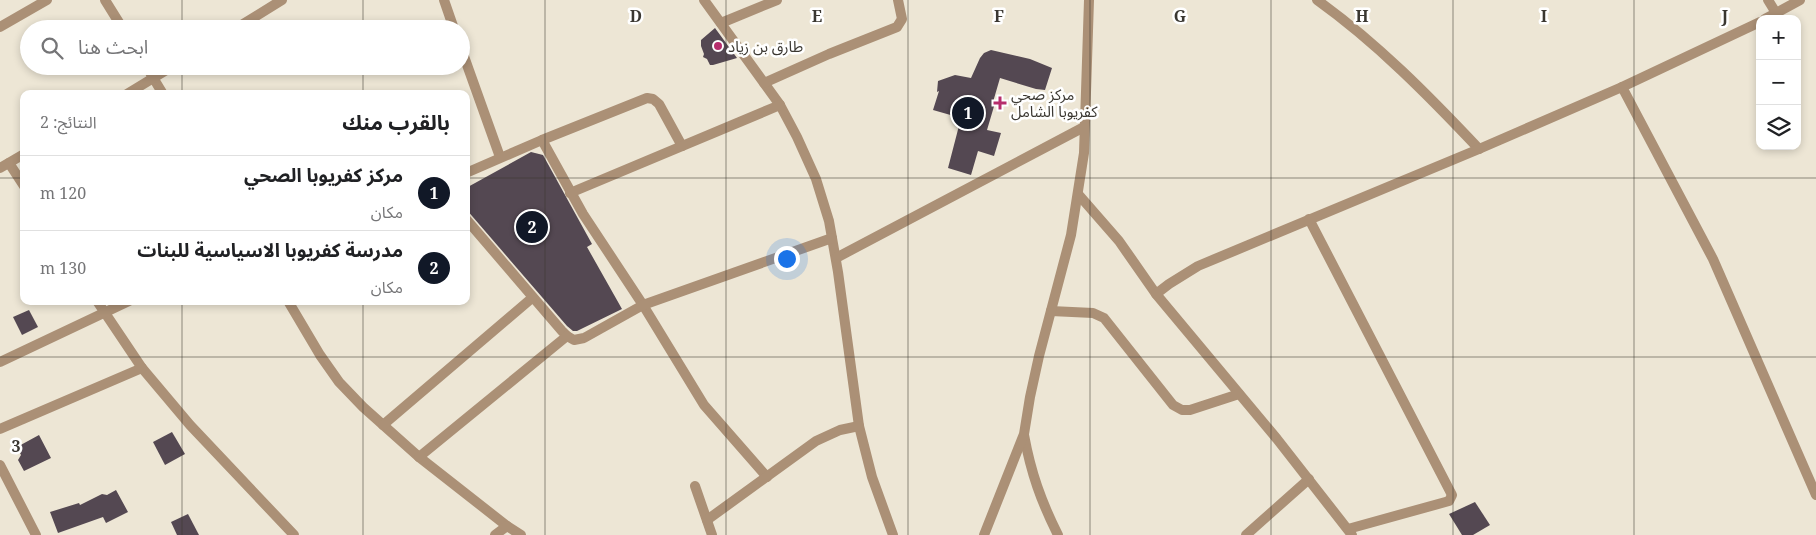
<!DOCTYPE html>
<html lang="ar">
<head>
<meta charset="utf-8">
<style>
  body { margin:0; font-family:"Noto Serif","Noto Sans Arabic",serif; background:#f2f2f2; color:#202124; direction:rtl }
  .controls { position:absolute; right:15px; top:15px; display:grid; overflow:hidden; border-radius:10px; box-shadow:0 2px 8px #0003 }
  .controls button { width:45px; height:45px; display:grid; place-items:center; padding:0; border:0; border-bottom:1px solid #e0e0e0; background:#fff; color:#202124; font:25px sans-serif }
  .you { position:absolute; left:786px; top:258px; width:18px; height:18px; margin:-12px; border:4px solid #fff; border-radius:50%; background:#1a73e8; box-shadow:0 0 0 8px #1a73e833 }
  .badge { display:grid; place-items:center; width:32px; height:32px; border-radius:50%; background:#111827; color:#fff; font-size:16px; font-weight:700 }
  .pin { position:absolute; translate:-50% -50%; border:2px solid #fff; box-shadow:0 1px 5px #0006 }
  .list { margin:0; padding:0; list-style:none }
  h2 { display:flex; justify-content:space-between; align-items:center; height:65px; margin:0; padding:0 20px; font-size:21px }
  h2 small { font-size:16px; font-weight:400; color:#757577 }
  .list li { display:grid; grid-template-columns:32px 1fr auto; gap:15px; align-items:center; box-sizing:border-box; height:75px; padding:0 20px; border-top:1px solid #e0e0e0 }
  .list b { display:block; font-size:19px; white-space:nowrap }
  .list p { margin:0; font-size:16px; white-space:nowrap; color:#757577 }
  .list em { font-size:16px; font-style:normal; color:#757577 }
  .icon { flex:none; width:28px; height:28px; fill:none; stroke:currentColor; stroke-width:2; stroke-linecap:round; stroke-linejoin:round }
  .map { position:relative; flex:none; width:1816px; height:535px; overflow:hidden; direction:ltr }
  .search { position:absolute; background:#fff; box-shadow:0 2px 8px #0003; left:20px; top:20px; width:450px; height:55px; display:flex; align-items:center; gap:12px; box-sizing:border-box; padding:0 18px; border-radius:28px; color:#757577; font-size:19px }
  .panel { position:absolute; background:#fff; box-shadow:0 2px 8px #0003; left:20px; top:90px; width:450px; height:215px; border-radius:10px; direction:rtl }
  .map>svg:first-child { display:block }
  .building { fill:#544852 }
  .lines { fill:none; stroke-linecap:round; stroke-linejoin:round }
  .street { stroke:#ab9076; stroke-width:10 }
  .grid { fill:none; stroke:#3a3731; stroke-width:1; stroke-opacity:0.55 }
  .poi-dot { fill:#b62d6c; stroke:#fff; stroke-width:2 }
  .labels { text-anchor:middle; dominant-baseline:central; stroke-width:5; stroke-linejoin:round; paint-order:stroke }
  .poi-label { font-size:15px; fill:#3a3731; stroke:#fff; text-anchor:start }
  .grid-label { font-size:16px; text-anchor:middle; font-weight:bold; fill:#3a3731; stroke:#fff; stroke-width:5; stroke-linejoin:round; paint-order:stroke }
</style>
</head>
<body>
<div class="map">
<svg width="1816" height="535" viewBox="0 0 1816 535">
  <rect width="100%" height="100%" fill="#ede6d5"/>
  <!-- building -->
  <g class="building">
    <path d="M715,28L737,58L713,65H710L707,59L703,57L704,54L701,46V40Z"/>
    <path d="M991,50L1030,59L1052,68L1045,90L1036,89L1000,78L993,102L995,103L987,130L1001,133L994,156L978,151L971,175L948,168L961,118L933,110L939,91L937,92L938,81L955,75L971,78L980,58L984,53Z"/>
    <path d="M531,152L543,155L592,244L587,247L622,309L577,331H573L567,326L466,209V188Z"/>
    <path d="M29,310L38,327L22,335L13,317Z"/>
    <path d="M172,432L185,454L165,465L153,442Z"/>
    <path d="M39,435L51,458L24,471L18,460L21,455L17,447Z"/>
    <path d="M116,490L128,512L106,523L103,517L58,533L50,512L79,503L80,505L102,494L107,495Z"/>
    <path d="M1475,502L1490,525L1473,535H1462L1449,514Z"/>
    <path d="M188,514L199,535H177L171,522Z"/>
  </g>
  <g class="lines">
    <!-- street -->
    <g class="street">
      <path d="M105,0L123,29"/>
      <path d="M444,0L454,29"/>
      <path d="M704,0L780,105L797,137L816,179L829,221L838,272L859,426L872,477L893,535"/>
      <path d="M1317,0C1377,43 1429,96 1479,149"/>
      <path d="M1768,0L1776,13"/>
      <path d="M1765,19L1800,0"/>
      <path d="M721,23L777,0"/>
      <path d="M0,27L47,0"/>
      <path d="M235,29L282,0"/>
      <path d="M461,48L500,157"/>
      <path d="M146,66L163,94"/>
      <path d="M764,83L829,54L897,27L902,19L898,0"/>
      <path d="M1622,87L1713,259L1816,495"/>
      <path d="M127,94L173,66"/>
      <path d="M542,140L583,214L643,305L704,405L767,477"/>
      <path d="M9,163L24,186"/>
      <path d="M0,168L24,154"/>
      <path d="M466,173L542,140L647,98L653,99L659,104L682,146"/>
      <path d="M570,193L780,105"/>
      <path d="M1078,194L1119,241L1156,294L1277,439L1352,535"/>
      <path d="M466,219L562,331L567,336L574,340L584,338L643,305L832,238"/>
      <path d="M1309,219L1452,495L1449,501L1348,529"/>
      <path d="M836,258L1084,127"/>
      <path d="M1156,294L1169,284L1198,266L1479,149L1622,87L1760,22"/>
      <path d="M97,301L142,368L190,425L294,535"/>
      <path d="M288,301L320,355L339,382L363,407L419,457L507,526L521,535"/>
      <path d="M1051,311L1093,313L1104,318L1173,405L1182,410H1190L1239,394"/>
      <path d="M0,362L129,301"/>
      <path d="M383,425L532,298"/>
      <path d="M0,429L142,368"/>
      <path d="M1024,435C1031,473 1041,501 1058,535"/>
      <path d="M419,457L567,336"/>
      <path d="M0,465L36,535"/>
      <path d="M695,486L712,535"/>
      <path d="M707,520L816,441L840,430L859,426"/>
      <path d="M495,535L507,526"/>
      <path d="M984,535L1024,434L1030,397L1039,356L1071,235L1084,153L1089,0"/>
      <path d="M1246,535L1309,479"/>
    </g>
  </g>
  <!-- grid -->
  <path class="grid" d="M182,0V29M363,0V29M545,0V535M726,0V535M908,0V535M1090,0V535M1271,0V535M1453,0V535M1634,0V535M182,66V94M363,66V94M0,178H24M466,178H1816M182,301V535M363,301V535M0,357H1816"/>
  <!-- markers -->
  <g class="poi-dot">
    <circle cx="718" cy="46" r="5"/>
    <path d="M997.5 95.5h5v5h5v5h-5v5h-5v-5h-5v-5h5z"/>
  </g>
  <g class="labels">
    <!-- poi labels -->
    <g class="poi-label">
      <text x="728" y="46">طارق بن زياد</text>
      <text x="1011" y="94">مركز صحي<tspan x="1011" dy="17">كفريوبا الشامل</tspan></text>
    </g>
  </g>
  <g class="grid-label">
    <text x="636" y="22">D</text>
    <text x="817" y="22">E</text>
    <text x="999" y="22">F</text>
    <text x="1180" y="22">G</text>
    <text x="1362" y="22">H</text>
    <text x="1544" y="22">I</text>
    <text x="1725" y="22">J</text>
    <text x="16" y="452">3</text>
  </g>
</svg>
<div class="controls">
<button>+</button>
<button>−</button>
<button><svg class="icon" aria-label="layers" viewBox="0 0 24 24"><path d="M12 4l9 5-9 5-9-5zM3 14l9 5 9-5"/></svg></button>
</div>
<div class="you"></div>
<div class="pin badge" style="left:968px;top:113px">1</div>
<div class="pin badge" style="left:532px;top:227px">2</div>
<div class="search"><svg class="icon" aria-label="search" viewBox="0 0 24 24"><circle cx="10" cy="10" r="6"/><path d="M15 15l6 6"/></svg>ابحث هنا</div>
<section class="panel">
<h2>بالقرب منك<small>النتائج: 2</small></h2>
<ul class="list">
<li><span class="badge">1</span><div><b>مركز كفريوبا الصحي</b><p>مكان</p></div><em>120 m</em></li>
<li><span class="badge">2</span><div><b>مدرسة كفريوبا الاسياسية للبنات</b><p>مكان</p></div><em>130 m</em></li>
</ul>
</section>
</div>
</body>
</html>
